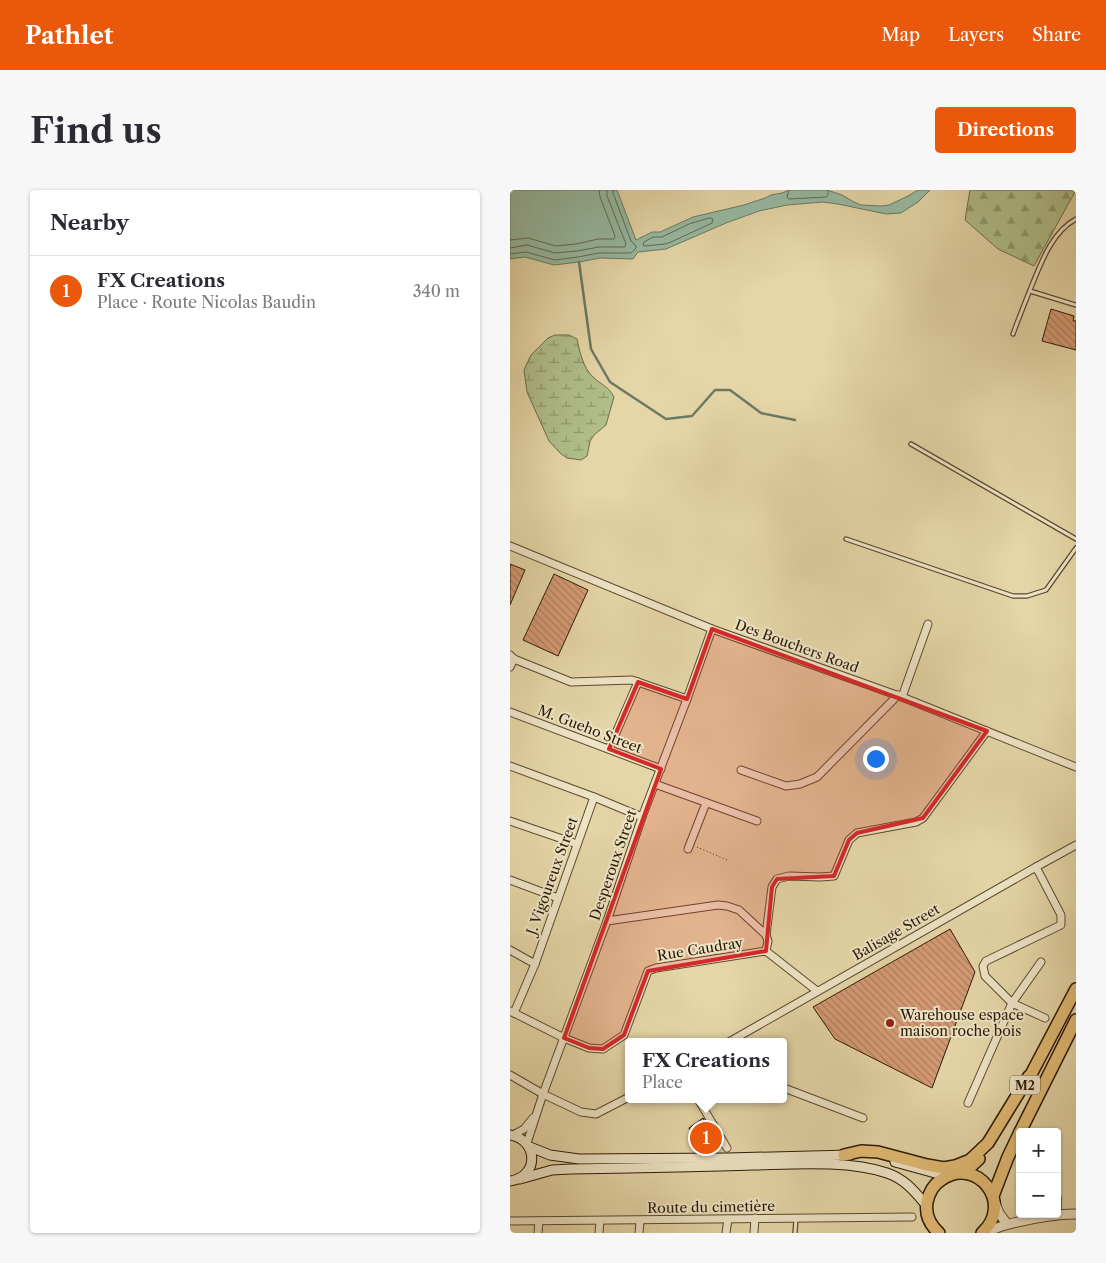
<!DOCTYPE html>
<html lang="en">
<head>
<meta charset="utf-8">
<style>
  body { margin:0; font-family:"Libre Caslon Text",serif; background:#f7f7f7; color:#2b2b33 }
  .controls { position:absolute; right:15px; bottom:15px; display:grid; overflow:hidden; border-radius:5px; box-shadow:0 1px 4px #0004 }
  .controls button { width:45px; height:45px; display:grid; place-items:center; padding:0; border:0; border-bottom:1px solid #e1e1e2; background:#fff; color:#2b2b33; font:25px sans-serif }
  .you { position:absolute; left:365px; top:568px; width:18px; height:18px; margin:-12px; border:4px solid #fff; border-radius:50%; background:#1a73e8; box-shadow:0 0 0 8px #1a73e833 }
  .badge { display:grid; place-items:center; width:32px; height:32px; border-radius:50%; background:#ea580c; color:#fff; font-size:16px; font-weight:700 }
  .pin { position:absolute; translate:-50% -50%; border:2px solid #fff; box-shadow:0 1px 5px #0006 }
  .popup { position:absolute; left:115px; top:848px; width:162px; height:65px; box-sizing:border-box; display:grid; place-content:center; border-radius:5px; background:#fff; filter:drop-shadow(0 1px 4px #0005); font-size:16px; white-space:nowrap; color:#7c7c81 }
  .popup b { font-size:19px; color:#2b2b33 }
  .popup::after { content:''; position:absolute; left:50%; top:100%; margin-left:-10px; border:10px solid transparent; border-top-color:#fff }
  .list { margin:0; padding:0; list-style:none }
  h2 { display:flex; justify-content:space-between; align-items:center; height:65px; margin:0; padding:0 20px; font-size:21px }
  h2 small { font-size:16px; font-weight:400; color:#7c7c81 }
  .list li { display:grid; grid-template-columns:32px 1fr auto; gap:15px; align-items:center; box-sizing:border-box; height:70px; padding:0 20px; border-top:1px solid #e1e1e2 }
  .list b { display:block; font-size:19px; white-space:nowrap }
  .list p { margin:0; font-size:16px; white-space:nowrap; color:#7c7c81 }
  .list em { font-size:16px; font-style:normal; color:#7c7c81 }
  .map { position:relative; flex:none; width:566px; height:1043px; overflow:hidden; border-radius:5px }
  header { display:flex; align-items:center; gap:30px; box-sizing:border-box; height:70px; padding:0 25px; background:#ea580c; color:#fff }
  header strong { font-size:24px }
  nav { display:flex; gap:28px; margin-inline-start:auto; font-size:18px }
  .intro { display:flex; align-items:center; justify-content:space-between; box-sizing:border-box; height:120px; padding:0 30px }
  h1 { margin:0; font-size:35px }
  .button { padding:12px 22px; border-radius:5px; background:#ea580c; color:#fff; font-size:18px; font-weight:700 }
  main { display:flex; gap:30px; padding:0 30px }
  aside { flex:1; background:#fff; border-radius:5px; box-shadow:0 1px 4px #0004 }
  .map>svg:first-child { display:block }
  .forest { fill:url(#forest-firs); stroke:#6e6c48 }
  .wetland { fill:url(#wetland-marsh); stroke:#6e6c48 }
  .water { fill:#97baa2; stroke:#6c7a64 }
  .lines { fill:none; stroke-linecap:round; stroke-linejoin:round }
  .shore { stroke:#626a54; stroke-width:1 }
  .stream { stroke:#6c7a64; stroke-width:2.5 }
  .building { fill:url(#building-back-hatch); stroke:#2c1a06 }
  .service-casing { stroke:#5a492e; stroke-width:5.5 }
  .minor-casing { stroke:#5a492e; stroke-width:9 }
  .tertiary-casing { stroke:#5a492e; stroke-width:11 }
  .secondary-casing { stroke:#2c1a06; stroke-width:11 }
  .trunk-casing { stroke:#2c1a06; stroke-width:14 }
  .path { stroke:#2c1a06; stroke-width:1; stroke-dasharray:1 2.5; stroke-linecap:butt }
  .service { stroke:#eee4c6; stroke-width:3 }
  .minor { stroke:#eee4c6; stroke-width:7 }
  .tertiary { stroke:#eee4c6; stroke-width:9 }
  .secondary { stroke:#eee4c6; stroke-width:9 }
  .trunk { stroke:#e2bb74; stroke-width:11 }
  .marked { fill:#d62828; fill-opacity:0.2; stroke:#d62828; stroke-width:4; stroke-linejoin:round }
  .poi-dot { fill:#8f2418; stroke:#eee4c6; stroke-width:2 }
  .labels { text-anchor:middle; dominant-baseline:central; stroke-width:4; stroke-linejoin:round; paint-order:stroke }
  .shield { fill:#eee4c6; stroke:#665740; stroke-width:1 }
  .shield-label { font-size:12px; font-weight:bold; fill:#2c1a06 }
  .street-label { font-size:14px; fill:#2c1a06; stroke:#eee4c6 }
  .poi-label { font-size:14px; fill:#2c1a06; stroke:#eee4c6; text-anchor:start }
</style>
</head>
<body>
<header>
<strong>Pathlet</strong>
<nav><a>Map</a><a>Layers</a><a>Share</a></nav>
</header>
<div class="intro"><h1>Find us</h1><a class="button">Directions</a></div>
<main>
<aside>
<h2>Nearby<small></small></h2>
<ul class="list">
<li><span class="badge">1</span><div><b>FX Creations</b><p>Place · Route Nicolas Baudin</p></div><em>340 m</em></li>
</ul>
</aside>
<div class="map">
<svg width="566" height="1043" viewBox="0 0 566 1043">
  <defs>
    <pattern id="forest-firs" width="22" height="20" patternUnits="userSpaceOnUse" patternTransform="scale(1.25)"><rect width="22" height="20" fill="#b0bf8a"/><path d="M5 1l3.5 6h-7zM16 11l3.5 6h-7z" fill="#8f9a6f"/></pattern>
    <pattern id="wetland-marsh" width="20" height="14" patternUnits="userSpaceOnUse" patternTransform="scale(1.25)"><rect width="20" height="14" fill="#b0bf8a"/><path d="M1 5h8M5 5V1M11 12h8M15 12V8" fill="none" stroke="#8f9a6f"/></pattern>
    <pattern id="building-back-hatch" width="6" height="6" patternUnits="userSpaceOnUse" patternTransform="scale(1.25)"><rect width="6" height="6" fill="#d59a74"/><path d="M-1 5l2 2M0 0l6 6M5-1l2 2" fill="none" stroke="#ad7d5d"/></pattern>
  </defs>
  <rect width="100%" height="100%" fill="#e5d6a7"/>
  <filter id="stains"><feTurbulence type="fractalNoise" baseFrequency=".004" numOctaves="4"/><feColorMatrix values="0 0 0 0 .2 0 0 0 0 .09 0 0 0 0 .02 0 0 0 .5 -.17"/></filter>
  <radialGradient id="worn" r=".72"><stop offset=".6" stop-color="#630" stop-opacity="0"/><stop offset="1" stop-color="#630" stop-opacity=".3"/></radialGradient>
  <!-- forest -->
  <path class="forest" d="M460,0H566L524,76L488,59L455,30Z"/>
  <!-- wetland -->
  <path class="wetland" d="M45,145H59L67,149C70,163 73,178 84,188C93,196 98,196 104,207L96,235L84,245L80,251L77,266L71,270L57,268L50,263L39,251L17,202L14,180L21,165L38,148Z"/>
  <!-- water -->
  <path class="water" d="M0,0H107L126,50L142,42H150L183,27L234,15L255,8L261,5L272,3L279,0H317L332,5L344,12L351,15L372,16L379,15L398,6L408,0H420L408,12L391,23L376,24L328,14L313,12L277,15L249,21L216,33L156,59L128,62L123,69L90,68L69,72L44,75L15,67L0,69Z"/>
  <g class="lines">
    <!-- shore -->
    <g class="shore">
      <path d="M279,0L277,7L279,9L316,7L318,5V0"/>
      <path d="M200,28L203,29L202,33L161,52L155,54L135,56L133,55L134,52L143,47H152L179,34Z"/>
      <path d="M0,50L18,48L46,56L66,54L88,49H104L105,46L90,7L89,0"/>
      <path d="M0,58L17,55L45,63L67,61L89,57H115L116,54L97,6V0"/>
      <path d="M0,64L16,62L45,70L68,67L89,63H121L126,58V56L121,51L103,3V0"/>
    </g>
    <!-- stream -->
    <path class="stream" d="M69,72L81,159L100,192L156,229L182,226L205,200H220L251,223L285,230"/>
  </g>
  <!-- building -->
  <g class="building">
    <path d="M541,119L564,126L563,131H566V160L532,151Z"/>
    <path d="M0,374L15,380L0,415Z"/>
    <path d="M44,384L78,400L48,466L13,450Z"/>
    <path d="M440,739L465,782L422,898L325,849L303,817Z"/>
    <path d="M193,928L211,958L191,959L179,938Z"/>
  </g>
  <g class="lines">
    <defs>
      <g id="service">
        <path d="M520,101L566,115"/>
        <path d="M503,144C508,130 514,115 520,100C530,76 541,42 566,29"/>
        <path d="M401,254L566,349"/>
        <path d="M336,349L503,406H517L536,400L566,358"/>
        <path d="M547,1008H549V1023"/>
        <path d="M285,1043L286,1029"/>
      </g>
      <g id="minor">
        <path d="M0,356L202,439L392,507L566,577"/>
        <path d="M0,465L4,469L61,492L122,490L177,509"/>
        <path d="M0,477L4,469"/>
        <path d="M392,507L418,434"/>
        <path d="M0,522L151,579"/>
        <path d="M99,559L128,492"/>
        <path d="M0,576L84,607L132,627"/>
        <path d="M231,580L276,596L290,594L307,587L388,505"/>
        <path d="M145,594L247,631"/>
        <path d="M0,631L67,654"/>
        <path d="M178,659L196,613"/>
        <path d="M526,677L551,725V735L476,771L473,776L475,786L502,813L535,828"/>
        <path d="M0,690L48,708"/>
        <path d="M97,731L208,715L217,716L229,720L256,745L258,751L256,761"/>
        <path d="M256,745L262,697L267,689L279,686L310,687L324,686L339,650L347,643L406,632L413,628L477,541"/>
        <path d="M0,760L25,774"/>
        <path d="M0,821L54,848L79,858L93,859L114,845L138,781L146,778L256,761L307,801"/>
        <path d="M4,823L25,774L84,607"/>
        <path d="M219,852L526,677L566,655"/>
        <path d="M0,885L33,904L71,922L86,924L119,907"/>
        <path d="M274,898L353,928"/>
        <path d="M188,909L217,958"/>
        <path d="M458,913L502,813L531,772"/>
        <path d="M3,945L14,939L23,928"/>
        <path d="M17,953L33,904L97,731L132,627L177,509L202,439"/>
        <path d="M0,1031L402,1027"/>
        <path d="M28,1043L29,1031"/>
        <path d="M89,1043L90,1031"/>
        <path d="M129,1043L130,1031"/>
        <path d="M216,1043L218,1029"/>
        <path d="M244,1043L245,1028"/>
      </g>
      <g id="tertiary">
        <path d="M485,1013L489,1023L497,1034"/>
        <path d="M474,1042C482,1040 488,1037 496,1035C518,1029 543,1024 566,1024"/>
      </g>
      <g id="secondary">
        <path d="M0,945C29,950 29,987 0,991"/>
        <path d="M20,957L40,965L69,969L218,968L340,965"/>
        <path d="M385,972L436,986"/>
        <path d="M10,989L42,980L61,979C122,978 183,977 244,975C285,974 338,970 377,983C395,989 405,1002 417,1016"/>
      </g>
      <g id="trunk">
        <path d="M517,892L566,799"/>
        <path d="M510,942L566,830"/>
        <path d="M334,965L351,961L368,962L417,975L434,978L445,976L460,970L478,953L519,886"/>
        <path d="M454,983L469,969"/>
        <path d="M483,1006L498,967L510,942"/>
        <path d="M429,1043C420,1035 415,1024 417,1012C419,1003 423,995 431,990C466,965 505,1013 472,1043"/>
      </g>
    </defs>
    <!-- service casing -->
    <use href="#service" class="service-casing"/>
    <!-- minor casing -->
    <use href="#minor" class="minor-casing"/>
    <!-- tertiary casing -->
    <use href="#tertiary" class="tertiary-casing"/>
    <!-- secondary casing -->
    <use href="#secondary" class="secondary-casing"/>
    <!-- trunk casing -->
    <use href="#trunk" class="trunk-casing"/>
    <!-- path -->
    <path class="path" d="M187,657L217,670"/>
    <!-- service -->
    <use href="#service" class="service"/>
    <!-- minor -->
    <use href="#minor" class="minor"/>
    <!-- tertiary -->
    <use href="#tertiary" class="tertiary"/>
    <!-- secondary -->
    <use href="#secondary" class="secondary"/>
    <!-- trunk -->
    <use href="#trunk" class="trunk"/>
  </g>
  <!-- marked area -->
  <path class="marked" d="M202,439L477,541L413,628L347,643L339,650L324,686L267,689L262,697L256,761L138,781L114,845L93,859L79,858L54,848L151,579L99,559L128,492L177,509Z"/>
  <!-- markers -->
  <circle class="poi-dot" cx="380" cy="833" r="5"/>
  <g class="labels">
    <!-- shield labels -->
    <rect class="shield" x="500" y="885.5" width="30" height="19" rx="4"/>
    <g class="shield-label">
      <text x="515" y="895">M2</text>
    </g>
    <!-- street labels -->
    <g class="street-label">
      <text transform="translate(287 456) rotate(20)">Des Bouchers Road</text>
      <text transform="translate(80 539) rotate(21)">M. Gueho Street</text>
      <text transform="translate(103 675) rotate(-71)">Desperoux Street</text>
      <text transform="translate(42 686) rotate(-70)">J. Vigoureux Street</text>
      <text transform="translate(386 742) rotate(-30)">Balisage Street</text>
      <text transform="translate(190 759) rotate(-9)">Rue Caudray</text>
      <text transform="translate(201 1017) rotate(-1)">Route du cimetière</text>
    </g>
    <!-- poi labels -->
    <g class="poi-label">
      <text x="390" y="825">Warehouse espace<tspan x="390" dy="16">maison roche bois</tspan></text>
    </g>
  </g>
  <rect width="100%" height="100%" filter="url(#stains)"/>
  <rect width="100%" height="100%" fill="url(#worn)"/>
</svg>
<div class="controls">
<button>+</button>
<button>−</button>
</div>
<div class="you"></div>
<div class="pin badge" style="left:196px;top:948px">1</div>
<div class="popup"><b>FX Creations</b>Place</div>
</div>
</main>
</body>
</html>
